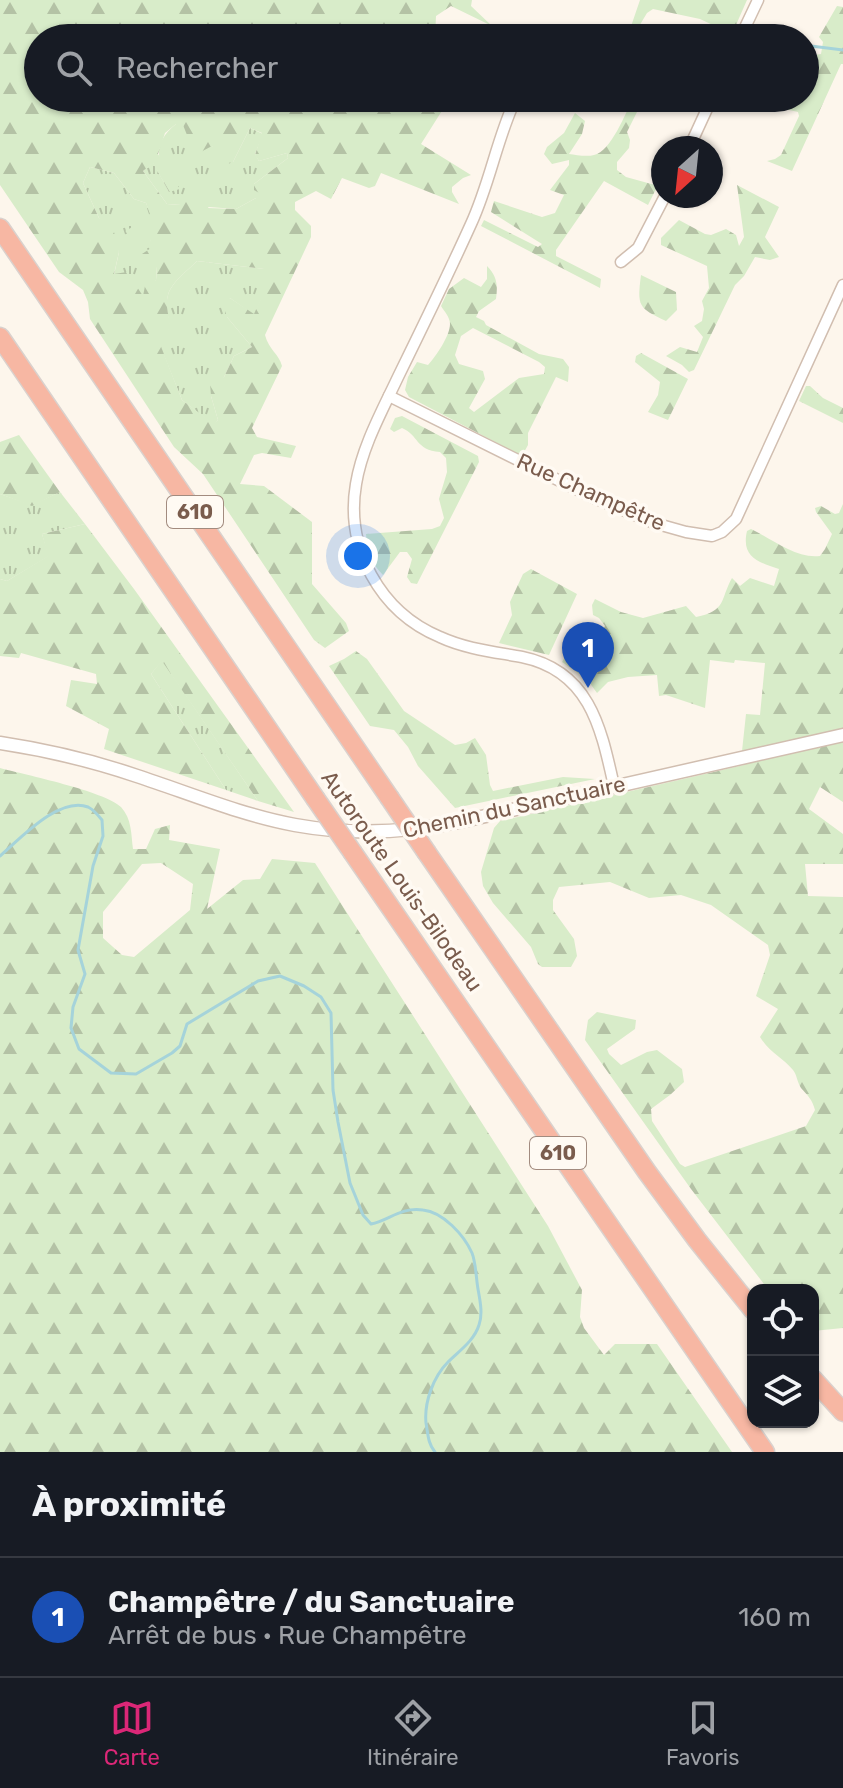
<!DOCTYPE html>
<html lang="fr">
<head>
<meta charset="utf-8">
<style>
  body { margin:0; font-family:Rubik,sans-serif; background:#242831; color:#f1f3f6 }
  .controls { position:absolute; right:24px; bottom:24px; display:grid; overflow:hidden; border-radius:16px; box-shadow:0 2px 6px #0004 }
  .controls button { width:72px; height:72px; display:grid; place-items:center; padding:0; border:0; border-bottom:2px solid #363941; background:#171b24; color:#f1f3f6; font:40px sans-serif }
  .compass { position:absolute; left:651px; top:136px; width:72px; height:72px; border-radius:50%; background:#171b24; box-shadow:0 2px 6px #0004; rotate:207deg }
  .you { position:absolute; left:358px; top:556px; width:28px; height:28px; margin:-20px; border:6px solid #fff; border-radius:50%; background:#1a73e8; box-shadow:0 0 0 12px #1a73e833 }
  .badge { display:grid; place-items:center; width:52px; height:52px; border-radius:50%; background:#db2777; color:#fff; font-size:26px; font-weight:700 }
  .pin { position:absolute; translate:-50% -66px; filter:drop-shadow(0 2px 4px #0008) }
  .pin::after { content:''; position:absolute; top:42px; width:28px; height:24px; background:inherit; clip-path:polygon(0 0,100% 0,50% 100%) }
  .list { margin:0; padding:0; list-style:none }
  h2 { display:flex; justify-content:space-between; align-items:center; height:104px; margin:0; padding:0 32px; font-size:34px }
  h2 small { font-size:26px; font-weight:400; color:#9ea1a6 }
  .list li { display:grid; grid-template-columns:52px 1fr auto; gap:24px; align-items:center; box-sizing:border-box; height:120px; padding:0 32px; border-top:2px solid #363941 }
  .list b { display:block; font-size:30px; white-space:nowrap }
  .list p { margin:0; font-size:26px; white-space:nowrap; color:#9ea1a6 }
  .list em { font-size:26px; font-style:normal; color:#9ea1a6 }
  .icon { flex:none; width:44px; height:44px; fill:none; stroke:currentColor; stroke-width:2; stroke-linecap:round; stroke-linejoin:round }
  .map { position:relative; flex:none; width:843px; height:1452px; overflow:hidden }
  .search { position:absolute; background:#171b24; box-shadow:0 2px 6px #0004; left:24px; right:24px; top:24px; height:88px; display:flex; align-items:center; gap:20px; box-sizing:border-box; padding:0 28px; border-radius:44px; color:#9ea1a6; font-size:30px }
  .sheet { height:224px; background:#171b24 }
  nav { display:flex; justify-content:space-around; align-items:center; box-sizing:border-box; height:112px; border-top:2px solid #363941; background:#171b24; font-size:22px; color:#9ea1a6 }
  nav a { display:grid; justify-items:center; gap:4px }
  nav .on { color:#db2777 }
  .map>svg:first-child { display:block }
  .grass { fill:url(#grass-tufts) }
  .forest { fill:url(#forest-firs); fill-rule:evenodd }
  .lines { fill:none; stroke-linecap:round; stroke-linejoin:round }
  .stream { stroke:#a5d3da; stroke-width:3 }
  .minor-casing { stroke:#d1beb0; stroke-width:13 }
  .tertiary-casing { stroke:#d1beb0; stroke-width:15 }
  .motorway-casing { stroke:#dad1cd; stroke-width:21 }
  .minor { stroke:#fff; stroke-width:10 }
  .tertiary { stroke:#fff; stroke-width:12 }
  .motorway { stroke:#f7b7a3; stroke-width:18 }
  .motorway-bridge-casing { stroke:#dad1cd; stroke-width:21; stroke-linecap:butt }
  .motorway-bridge { stroke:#f7b7a3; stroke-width:18 }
  .labels { text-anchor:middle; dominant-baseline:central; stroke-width:7; stroke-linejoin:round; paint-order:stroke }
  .shield { fill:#fffaf3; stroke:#a28b7f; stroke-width:2 }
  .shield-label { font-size:20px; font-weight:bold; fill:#7a5c4d }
  .street-label { font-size:22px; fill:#7a5c4d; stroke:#fffaf3 }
</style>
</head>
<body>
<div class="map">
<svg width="843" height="1452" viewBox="0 0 843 1452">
  <defs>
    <pattern id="grass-tufts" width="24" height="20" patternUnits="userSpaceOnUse" patternTransform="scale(2)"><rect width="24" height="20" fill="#d8ecc9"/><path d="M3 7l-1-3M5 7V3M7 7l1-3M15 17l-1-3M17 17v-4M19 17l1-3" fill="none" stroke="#b4c2a5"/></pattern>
    <pattern id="forest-firs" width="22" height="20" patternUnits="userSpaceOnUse" patternTransform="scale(2)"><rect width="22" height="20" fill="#d8ecc9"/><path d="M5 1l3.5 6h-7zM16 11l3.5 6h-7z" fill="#b4c2a5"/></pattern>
  </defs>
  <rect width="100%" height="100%" fill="#fdf6ec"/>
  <!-- grass -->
  <g class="grass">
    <path d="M176,124H183L233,162L250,128L263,134L255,154L259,161L287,153L288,158L254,184L270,198H256L236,209L167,204L143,171L153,162L169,192C160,163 149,146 176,124Z"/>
    <path d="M90,167L114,173L134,199L146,203L152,217L131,238H150L157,266L156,280L143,297L114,275L119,252L99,218L83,183Z"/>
    <path d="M197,261L265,269L271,278L254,315L230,298L227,317L252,347L234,356L224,377L211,396L218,420L214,425L182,400L159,343C179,322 162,318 168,295C171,283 188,270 197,261Z"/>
    <path d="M60,492L85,524L42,534L49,556L7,581L0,579V494L32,505Z"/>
    <path d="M162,660L258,801L226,790L151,674Z"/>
  </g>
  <!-- forest -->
  <g class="forest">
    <path d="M0,0H472L471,6L492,26L451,6L436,16L435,38H38V98H450L421,144L471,175L463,178L452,187V192L459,204L381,173L375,186L369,188L342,178L331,199L316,191L295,202V210L311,226V237L265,335C269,350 279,354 282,366L252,428L257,437L296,446L291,458L262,453L254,455L240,484L264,486L312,522V584L346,623L349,631L325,648L314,640L203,474L174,447L90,319L88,302L83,290L59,272L0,185ZM176,124L183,125L195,155L212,146L223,166L233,162L250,128L262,133L255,155L259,161L287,153L288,158L254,184V190L268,198H256L236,209L208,208L212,202L213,196L187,195L180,205L167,204L143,171L153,163L169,192L180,189L158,154L165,133ZM90,167L114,173L134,199L146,203L151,217L125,231L131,238L150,239L151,248L136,258L144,271L157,267L156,280L145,286L143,296L127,272L114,274L119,252L113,228L99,218L83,183ZM197,261L264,269L270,278L254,314L230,298L223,305L227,317L252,347L234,356L224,377L210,383L211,396L218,420L214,424L182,400L160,344C179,322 163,318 168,295C171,283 188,270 197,261Z"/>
    <path d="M640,0H747L732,34L700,19L653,9L647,13L632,38H627Z"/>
    <path d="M837,6L843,7V64H841L792,171L767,161L775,159L781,155L799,116L798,112L763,104L753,98H805V50L815,55L821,54L823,42L819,37Z"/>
    <path d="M633,98H644L627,132L630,140L629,148L617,162V170L626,177L655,185L656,189L648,205L604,181L556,250V256L601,279L600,288L481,226L484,220L538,247L542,244L491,212L494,201L542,217L555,213L564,195L550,190L569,165V160L552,164L544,154L547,147L564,133L575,113L585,121L582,134L569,154C576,155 587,157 594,155C611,152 626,112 633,98Z"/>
    <path d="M737,185L779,207L765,237L779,257L770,260L755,257L744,276L735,285L694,370L689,372L682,365L666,356L680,347L697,352L703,337L694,326L702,321L704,309L702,301L709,288L707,266L661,245V238L679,220L705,234L711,235L726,229L736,235L739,246L744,237Z"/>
    <path d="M487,266C497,276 498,285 496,299L479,311L476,317L484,321L486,325L539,354L563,359L569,367L568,382L556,377L528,433V445L522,456L409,397L405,390L408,377L417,362L428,365C436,356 450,336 450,324C450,317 444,311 441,306L449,289L464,278L481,287L487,279ZM473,328L539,362L545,367L544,374L519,378L474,412L469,408L485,379L483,371L459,364L455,355L461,336Z"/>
    <path d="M641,275L676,292L677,310L666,321C638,308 637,306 641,275Z"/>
    <path d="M641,353L688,379L668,420L648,412L658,395L660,382L635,362L636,356Z"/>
    <path d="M806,386H810L823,398L843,408V423L799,401Z"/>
    <path d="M402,416L478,456L479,462L417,584L411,583L407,577L412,559L407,552H400L383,575C371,563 367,551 366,534L432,529L440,526L444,518L439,499L447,472L446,458L440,452C415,450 419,435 402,428L394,432L390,429L395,418Z"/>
    <path d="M19,435L60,492L32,506L0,494V442Z"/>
    <path d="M843,504V802L820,787L809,809L843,834V864H805L808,896L843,897V1328L813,1331V1290H769L767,1288L691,1189L585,1040L588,1020L597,1012L636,1020L635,1029L607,1049L609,1054L621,1065L647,1052L657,1050L682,1069L684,1082L670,1095L651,1109L652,1121L680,1164L685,1167L806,1126L815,1110C812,1099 808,1096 801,1088C797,1082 797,1075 793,1070C782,1057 770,1053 760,1037L778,1009L756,996L770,955L768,945L711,905L681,895L649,898L610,882L559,887L553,900V910L574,939L577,956L571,967H542L538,964L531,947L493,903L483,886L481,872L494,828L500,821L744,765L742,751L746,714L760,715L765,663L735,660L734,663L710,660L705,708L666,695L659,696L657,675L628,677L608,682L597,693L587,679L562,662L569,650L587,658L605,626L599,618L593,615L592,605L595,599L621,612L643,618L686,606L696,617C727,611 720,599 732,578L740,586L750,578L774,586L779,569C758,562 741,557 747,531L751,529C772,539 796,559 820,556L825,549L832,534L816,512L815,508L821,506L835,514L839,513Z"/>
    <path d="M85,524L134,589L294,812L258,801L162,661L151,674L226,790L104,749L109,729L66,706L71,680L97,684L96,674L21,653L19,658L0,656V579L7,581L48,556L42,534Z"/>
    <path d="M531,569L577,594L549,655L499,643L512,615L510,602L523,574Z"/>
    <path d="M356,651L367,659L404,711L455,745L466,743L475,738L486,755L490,785L493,791L563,777L595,779L455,808L418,766L408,747L394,730L370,726L329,666L344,659Z"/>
    <path d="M0,768C26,775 104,791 121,807C132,819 131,834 133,849H146L155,829L170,825L169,840L220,849L207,909L243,880L260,879L272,859L315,863L548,1226L582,1290L580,1317L584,1328L604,1355L615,1344H657L732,1452H0ZM161,863L193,884L190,910L134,957L122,955L103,938V912L142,864Z"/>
  </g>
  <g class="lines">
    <!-- stream -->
    <g class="stream">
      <path d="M772,27L794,38"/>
      <path d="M805,43L811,46L843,50"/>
      <path d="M0,856C20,839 59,796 88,807C94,810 98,815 102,820L103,836L93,866L78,950L85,974L73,1007L71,1028L79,1049L111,1073L136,1074L172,1053L180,1046L187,1024L258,981L280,976L304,986L321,997L331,1013L333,1090L338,1122L350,1183L363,1215L371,1224C390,1220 400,1207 423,1210C443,1212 464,1235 472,1253C476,1263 476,1278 478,1289C480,1300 483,1314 479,1325C474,1341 459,1351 448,1362C433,1377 424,1403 426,1423C428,1434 428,1444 435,1452"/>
    </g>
    <defs>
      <g id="minor">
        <path d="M561,38H578"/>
        <path d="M740,38L758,0"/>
        <path d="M516,98C497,138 490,183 471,224C448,275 423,326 398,377C382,411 362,447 356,484C345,548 380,612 440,637C466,649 495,652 522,657C590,671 601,728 614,786"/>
        <path d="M689,148L712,98"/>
        <path d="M621,262L638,248L665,196"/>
        <path d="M389,396L592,497L654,523L686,532L712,536L722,532L736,519L843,285"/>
      </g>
      <path id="tertiary" d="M0,743C46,750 93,761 137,776C189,793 241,815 295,825C350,835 404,833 459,822L843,735"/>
      <g id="motorway">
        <path d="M0,228L389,797"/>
        <path d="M0,337L315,798"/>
        <path d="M353,853L765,1452"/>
        <path d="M427,853L647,1172L697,1240L753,1310"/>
        <path d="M813,1379L843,1412"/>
      </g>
    </defs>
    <!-- minor casing -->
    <use href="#minor" class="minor-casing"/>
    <!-- tertiary casing -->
    <use href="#tertiary" class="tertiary-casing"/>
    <!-- motorway casing -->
    <use href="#motorway" class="motorway-casing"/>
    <!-- minor -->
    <use href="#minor" class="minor"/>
    <!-- tertiary -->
    <use href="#tertiary" class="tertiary"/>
    <!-- motorway -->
    <use href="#motorway" class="motorway"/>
    <defs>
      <g id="motorway-bridge">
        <path d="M389,797L427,853"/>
        <path d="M315,798L353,853"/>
      </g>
    </defs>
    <!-- motorway-bridge casing -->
    <use href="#motorway-bridge" class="motorway-bridge-casing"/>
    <!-- motorway-bridge -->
    <use href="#motorway-bridge" class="motorway-bridge"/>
  </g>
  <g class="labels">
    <!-- shield labels -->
    <g class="shield">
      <rect x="167" y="496" width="56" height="32" rx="6"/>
      <rect x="530" y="1137" width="56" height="32" rx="6"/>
    </g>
    <g class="shield-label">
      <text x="195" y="512">610</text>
      <text x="558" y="1153">610</text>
    </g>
    <!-- street labels -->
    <g class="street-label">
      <text transform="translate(591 492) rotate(24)">Rue Champêtre</text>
      <text transform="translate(514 807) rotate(-12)">Chemin du Sanctuaire</text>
      <text transform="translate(402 881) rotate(55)">Autoroute Louis-Bilodeau</text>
    </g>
  </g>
</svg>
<div class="controls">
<button><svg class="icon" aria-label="locate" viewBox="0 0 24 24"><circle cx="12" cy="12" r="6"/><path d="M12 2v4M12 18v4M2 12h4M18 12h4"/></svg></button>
<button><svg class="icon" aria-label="layers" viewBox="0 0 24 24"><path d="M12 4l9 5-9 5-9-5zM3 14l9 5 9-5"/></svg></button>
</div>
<svg class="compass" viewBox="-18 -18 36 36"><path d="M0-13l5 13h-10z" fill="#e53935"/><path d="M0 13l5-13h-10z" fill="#9ea1a6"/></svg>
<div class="you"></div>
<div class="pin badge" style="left:588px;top:688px;background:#1a4fb4">1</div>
<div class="search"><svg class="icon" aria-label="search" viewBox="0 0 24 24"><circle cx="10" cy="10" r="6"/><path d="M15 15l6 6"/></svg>Rechercher</div>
</div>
<section class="sheet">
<h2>À proximité<small></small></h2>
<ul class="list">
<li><span class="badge" style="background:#1a4fb4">1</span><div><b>Champêtre / du Sanctuaire</b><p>Arrêt de bus · Rue Champêtre</p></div><em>160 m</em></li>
</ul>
</section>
<nav>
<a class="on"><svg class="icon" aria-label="map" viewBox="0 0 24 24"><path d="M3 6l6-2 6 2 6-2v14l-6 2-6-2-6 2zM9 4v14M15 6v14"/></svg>Carte</a>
<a><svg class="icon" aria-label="directions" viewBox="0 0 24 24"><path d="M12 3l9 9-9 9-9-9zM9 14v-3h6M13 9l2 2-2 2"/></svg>Itinéraire</a>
<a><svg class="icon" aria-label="saved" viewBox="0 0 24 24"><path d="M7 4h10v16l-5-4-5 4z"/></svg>Favoris</a>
</nav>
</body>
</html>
